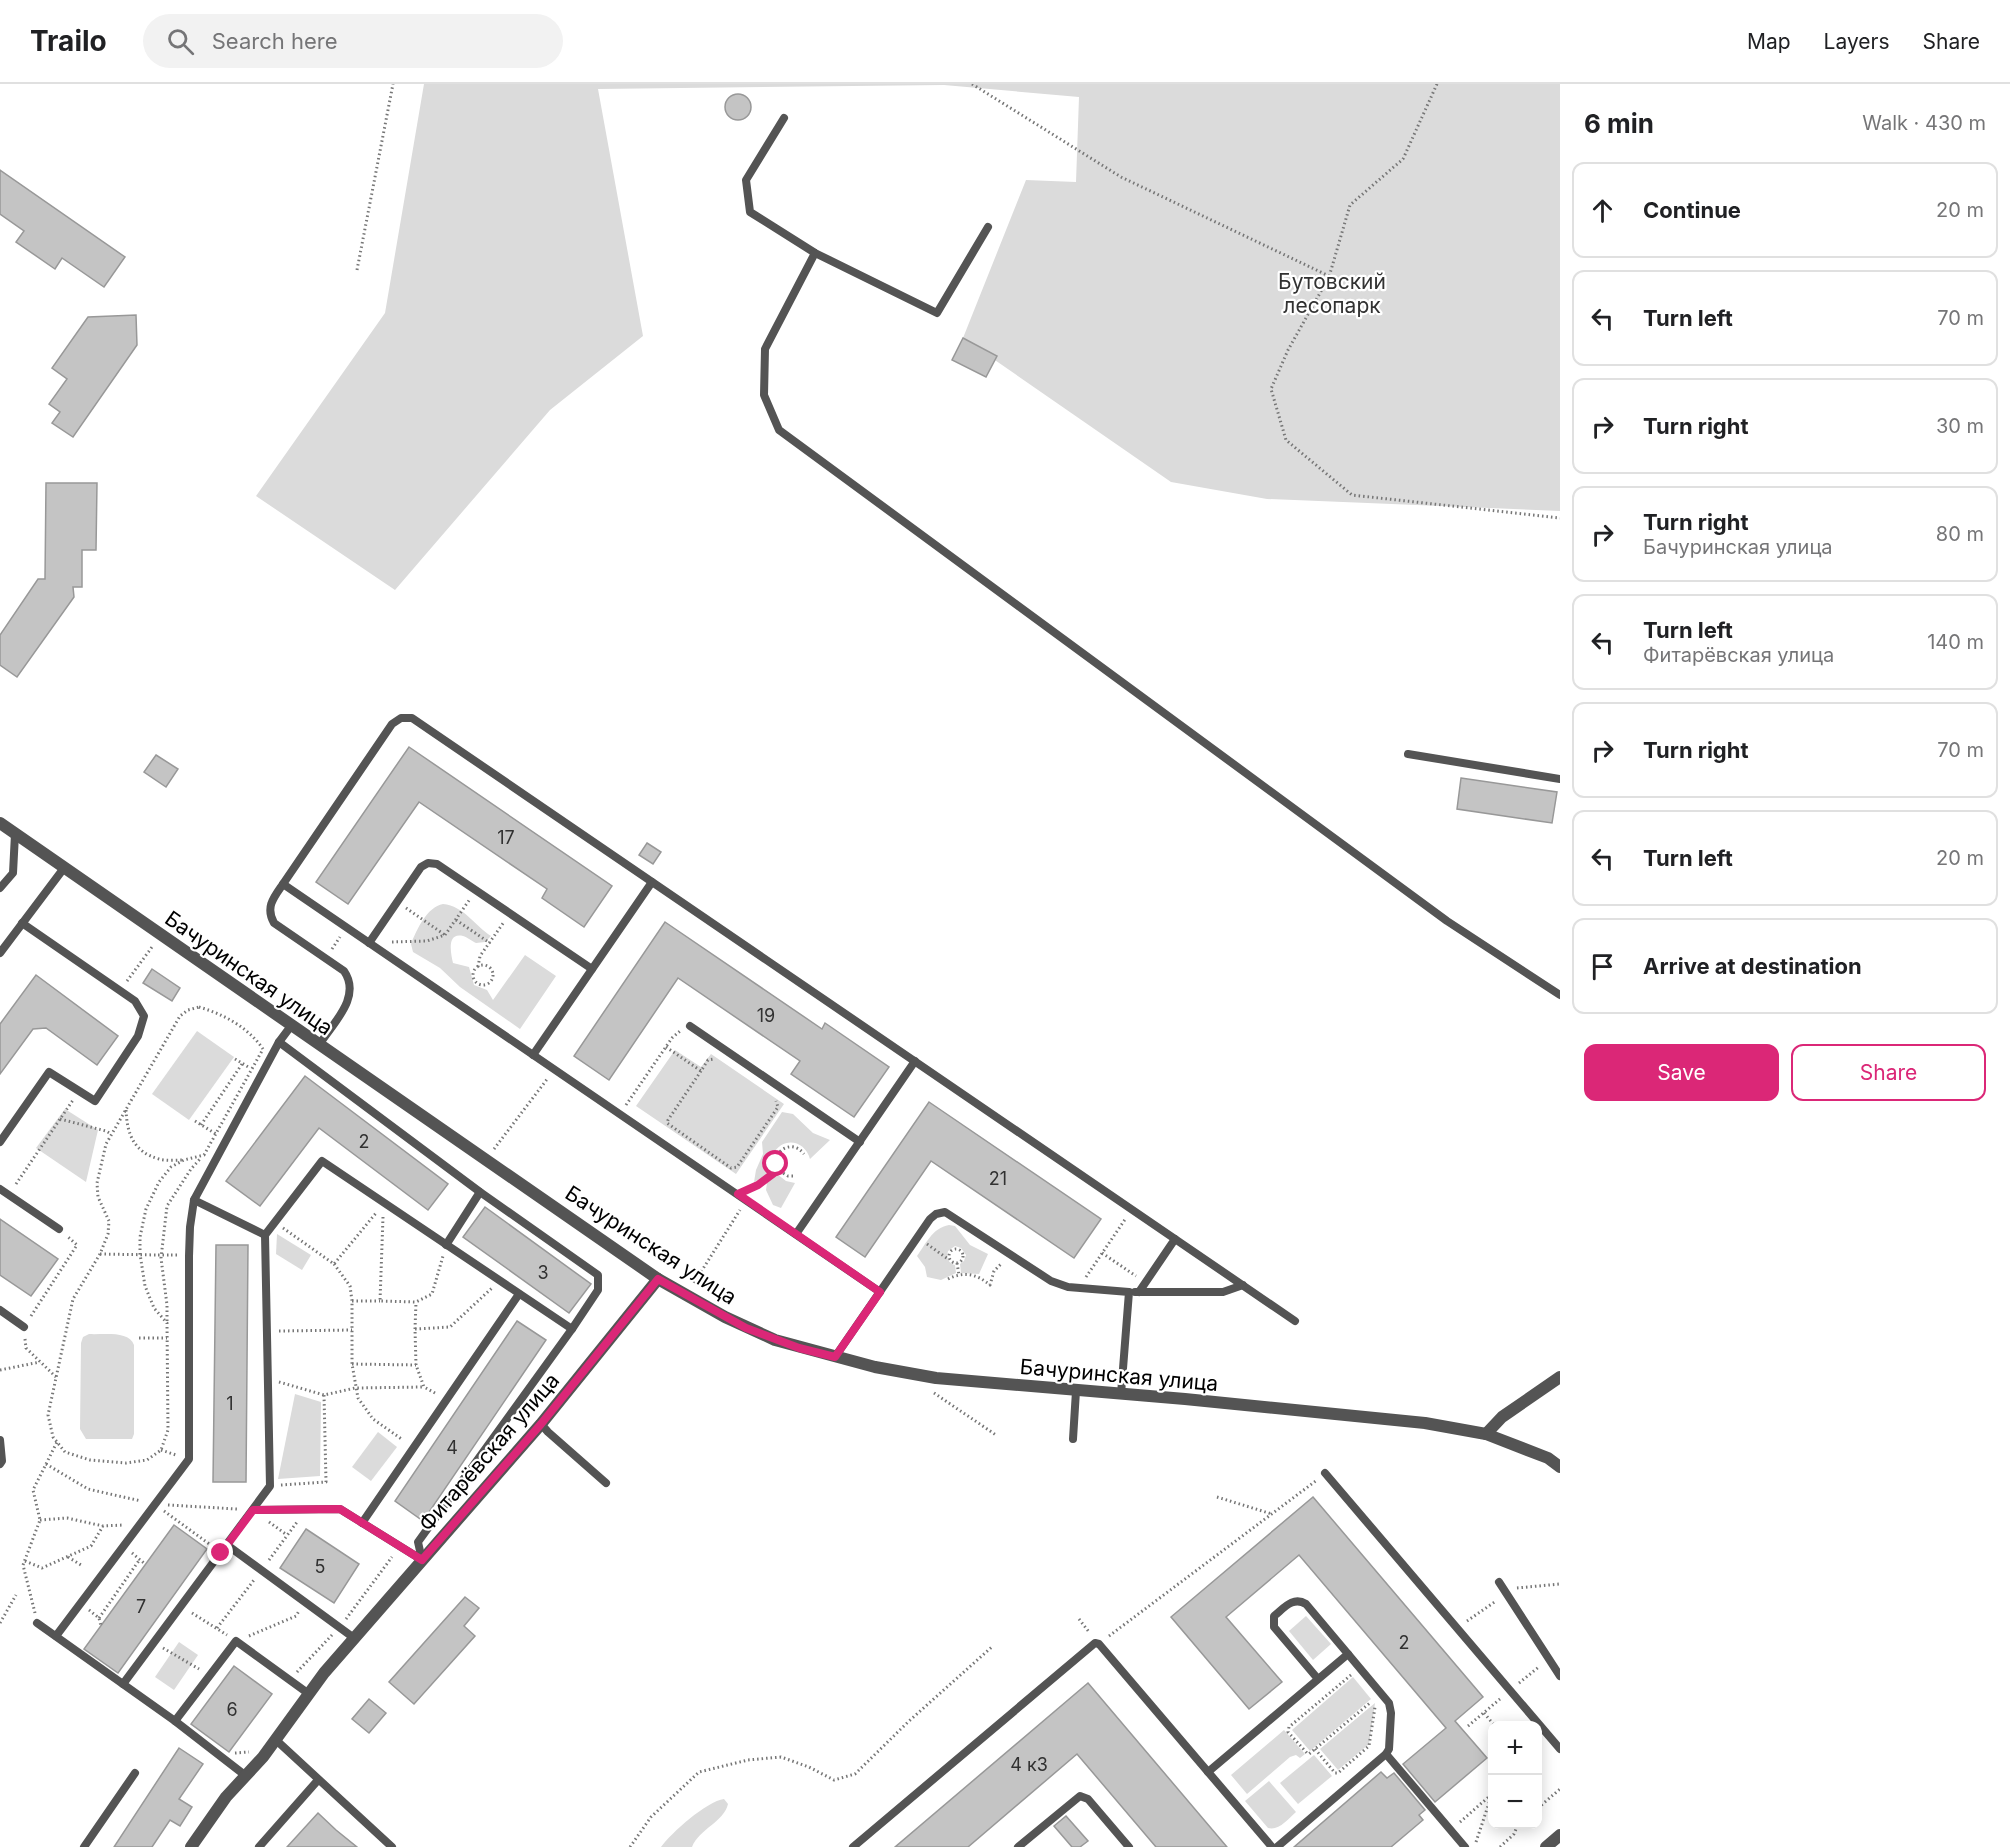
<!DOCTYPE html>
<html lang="en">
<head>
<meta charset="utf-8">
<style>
  body { margin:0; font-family:Inter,sans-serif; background:#f2f2f2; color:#202124 }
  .controls { position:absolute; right:18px; bottom:18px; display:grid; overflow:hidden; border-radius:12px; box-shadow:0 3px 15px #0003 }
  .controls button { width:54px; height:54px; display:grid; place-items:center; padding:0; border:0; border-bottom:2px solid #e0e0e0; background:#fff; color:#202124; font:30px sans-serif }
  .stop { position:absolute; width:18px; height:18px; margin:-14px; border:4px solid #db2777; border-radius:50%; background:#fff }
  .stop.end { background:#db2777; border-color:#fff; box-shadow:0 2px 6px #0008 }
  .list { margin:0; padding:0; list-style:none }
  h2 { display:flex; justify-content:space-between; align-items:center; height:78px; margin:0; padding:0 24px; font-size:26px }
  h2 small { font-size:20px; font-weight:400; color:#757577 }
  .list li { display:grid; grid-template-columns:39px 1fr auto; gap:18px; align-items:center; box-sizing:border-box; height:96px; margin:0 12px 12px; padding:0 12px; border:2px solid #e0e0e0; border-radius:12px }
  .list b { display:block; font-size:22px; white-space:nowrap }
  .list p { margin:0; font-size:20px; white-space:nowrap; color:#757577 }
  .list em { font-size:20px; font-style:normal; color:#757577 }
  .actions { display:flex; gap:12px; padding:18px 24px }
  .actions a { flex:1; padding:14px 0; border:2px solid #db2777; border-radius:12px; text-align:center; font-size:21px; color:#db2777 }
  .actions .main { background:#db2777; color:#fff }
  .icon { flex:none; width:33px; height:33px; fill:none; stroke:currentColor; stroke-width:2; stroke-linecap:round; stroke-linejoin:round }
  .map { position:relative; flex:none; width:1560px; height:1763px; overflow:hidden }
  header { display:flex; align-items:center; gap:36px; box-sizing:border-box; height:84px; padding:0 30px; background:#fff; border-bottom:2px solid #e0e0e0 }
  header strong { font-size:28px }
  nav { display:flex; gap:33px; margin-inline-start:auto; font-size:21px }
  .search { width:420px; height:54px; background:#f2f2f2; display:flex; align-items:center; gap:15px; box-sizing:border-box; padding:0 21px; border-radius:33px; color:#757577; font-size:22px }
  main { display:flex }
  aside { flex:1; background:#fff }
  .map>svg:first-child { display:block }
  .green { fill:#dbdbdb }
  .building { fill:#c4c4c4; stroke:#989898; stroke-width:1.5 }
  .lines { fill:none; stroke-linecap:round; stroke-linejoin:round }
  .path { stroke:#767676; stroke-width:3; stroke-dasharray:1.5 3; stroke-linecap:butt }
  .service { stroke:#545454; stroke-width:8 }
  .minor { stroke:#545454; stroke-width:12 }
  .tertiary { stroke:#545454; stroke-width:12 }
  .path-bridge { stroke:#767676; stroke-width:3; stroke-dasharray:1.5 3; stroke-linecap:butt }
  .route { stroke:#db2777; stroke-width:8 }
  .labels { text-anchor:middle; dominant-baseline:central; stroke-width:4.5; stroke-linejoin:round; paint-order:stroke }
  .number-label { font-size:18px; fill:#313131 }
  .park-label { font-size:21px; fill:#323232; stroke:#fff }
  .street-label { font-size:21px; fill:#000; stroke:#fff }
</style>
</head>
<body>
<header>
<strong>Trailo</strong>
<div class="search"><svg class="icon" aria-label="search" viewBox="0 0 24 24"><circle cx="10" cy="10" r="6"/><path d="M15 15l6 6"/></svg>Search here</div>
<nav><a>Map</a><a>Layers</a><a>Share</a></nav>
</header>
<main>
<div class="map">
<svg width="1560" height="1763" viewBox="0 0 1560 1763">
  <rect width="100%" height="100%" fill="#fff"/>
  <!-- green -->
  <g class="green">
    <path d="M424,0H1560V427L1267,415L1171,398L963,254L1026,96L1076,98L1079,13L944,1L598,5L643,252L550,326L395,506L256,412L385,229Z"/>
    <path d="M443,820C464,822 475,842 491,852L485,858L476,859C472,857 467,853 463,852C446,848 451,870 453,879L469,883L474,901L487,906L493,916L525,871L556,892L520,945L460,903L440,884L413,868L411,860C417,845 427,823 443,820Z"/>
    <path d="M197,947L234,973L189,1036L152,1010Z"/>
    <path d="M675,966L701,983L711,970L784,1020L736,1090L636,1022Z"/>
    <path d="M65,1025L98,1046L86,1098L36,1064Z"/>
    <path d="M782,1028L793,1030L813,1049L830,1056L810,1075C805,1056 783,1052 773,1070V1085L764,1093L754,1098L756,1086L763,1070L762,1058Z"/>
    <path d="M777,1090L786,1097L795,1099L781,1124L773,1121L766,1106L767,1099Z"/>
    <path d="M949,1141L955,1142L970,1161L988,1170L979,1190L961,1189L960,1180L964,1177L966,1171L961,1164L955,1162L948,1167C946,1174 948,1179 955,1181L956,1189L941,1196L927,1193L925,1183L917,1172C926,1160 932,1144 949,1141Z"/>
    <path d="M277,1150L311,1171L302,1186L276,1170Z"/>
    <path d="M89,1250C103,1251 129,1246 134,1261V1350L132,1355H86L80,1345L81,1259L83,1253Z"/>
    <path d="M295,1310L321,1318L320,1392L278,1395Z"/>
    <path d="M378,1348L397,1363L371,1397L352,1383Z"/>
    <path d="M1306,1532L1331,1560L1313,1576L1289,1547Z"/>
    <path d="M179,1558L198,1571L174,1606L155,1593Z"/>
    <path d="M1353,1593L1371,1615L1310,1667L1292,1646Z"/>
    <path d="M1375,1619L1369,1660L1338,1686L1320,1665Z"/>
    <path d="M1284,1646L1305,1670L1300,1674L1296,1671L1290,1673L1247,1710L1231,1691Z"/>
    <path d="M1314,1671L1332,1692L1298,1720L1280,1699Z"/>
    <path d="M1269,1697L1296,1728C1288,1735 1279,1747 1268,1744L1245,1717Z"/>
    <path d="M724,1715L728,1720C724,1738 699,1745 692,1763H661C671,1749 707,1717 724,1715Z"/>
  </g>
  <!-- building -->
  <g class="building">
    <circle cx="738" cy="23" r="13"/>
    <path d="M0,86L125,173L104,203L62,174L55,185L16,158L24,147L0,130Z"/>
    <path d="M136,231L137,261L73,353L52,339L60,328L49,320L67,295L52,284L88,233Z"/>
    <path d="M963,254L997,272L986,293L952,276Z"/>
    <path d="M46,399H97L96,466H82V503H73L74,513L17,593L0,581V551L38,495H45Z"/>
    <path d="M409,663L612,802L584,843L542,814L547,805L419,718L348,820L316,798Z"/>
    <path d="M156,671L178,685L166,703L144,688Z"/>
    <path d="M1461,694L1557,708L1552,739L1457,725Z"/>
    <path d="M647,759L661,768L653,780L639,771Z"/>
    <path d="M665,838L822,945L825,939L889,983L854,1033L791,990L800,977L678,894L609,996L574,972Z"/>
    <path d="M152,885L180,904L172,917L143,899Z"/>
    <path d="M36,891L118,952L97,981L46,944L33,945L0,990V940Z"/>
    <path d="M305,992L448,1100L428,1126L319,1044L260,1122L226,1097Z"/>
    <path d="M929,1018L1101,1135L1074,1174L931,1077L865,1173L836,1153Z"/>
    <path d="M485,1123L591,1200L569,1229L463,1153Z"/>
    <path d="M0,1135L58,1175L31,1212L0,1191Z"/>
    <path d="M216,1161H248L246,1398H213Z"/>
    <path d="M517,1237L546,1256L423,1437L395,1417Z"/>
    <path d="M1313,1413L1483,1613L1455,1637L1487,1674L1435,1718L1403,1680L1446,1644L1299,1471L1226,1533L1282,1598L1249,1625L1171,1533Z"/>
    <path d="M174,1441L207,1465L118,1589L84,1565Z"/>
    <path d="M306,1445L359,1480L334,1519L280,1484Z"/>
    <path d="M465,1513L479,1524L464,1542L475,1552L414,1620L389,1598Z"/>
    <path d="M234,1582L272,1610L229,1668L191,1640Z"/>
    <path d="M1088,1599L1227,1763H1156L1077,1670L968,1763H895Z"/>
    <path d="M369,1615L386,1629L369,1649L352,1635Z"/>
    <path d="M179,1664L203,1680L179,1715L192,1723L180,1742L170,1736L152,1763H114Z"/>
    <path d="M1381,1688L1387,1694L1394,1689L1425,1726L1419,1731L1423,1736L1391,1763H1294Z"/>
    <path d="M318,1729L336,1746L357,1763H287Z"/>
    <path d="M1066,1732L1088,1757L1080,1763H1072L1054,1742Z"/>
  </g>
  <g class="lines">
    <!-- path -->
    <g class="path">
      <path d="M972,0L1121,93L1329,192"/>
      <path d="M1437,0L1403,75L1350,121L1329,193L1288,266L1271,305L1286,356L1352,411L1560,434"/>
      <path d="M357,186L393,0"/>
      <path d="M406,824L445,851"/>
      <path d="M456,836L490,859"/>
      <path d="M392,858L427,857L445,851L470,815"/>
      <path d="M332,865L340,853"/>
      <circle cx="483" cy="891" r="10"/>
      <path d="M478,883L480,872L504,838"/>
      <path d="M127,897L152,863"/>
      <path d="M199,923C223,930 248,943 263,965L204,1071L184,1076L171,1083L159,1098L146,1125L140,1153V1170L145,1202L154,1224L167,1239L168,1346L161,1366L147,1376L126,1379L90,1376L65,1368L53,1353L48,1331L73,1215L100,1170L108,1150L109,1137L98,1113L97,1099L106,1060L180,932L188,926Z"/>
      <path d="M666,963L701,987L708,976L714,975"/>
      <path d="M235,975L250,984"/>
      <path d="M701,987L668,1036L667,1039L731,1084L737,1083L778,1023L776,1017"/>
      <path d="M626,1021L672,954L680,947"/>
      <path d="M126,1026C127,1049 133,1068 159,1075C166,1077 176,1076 184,1076"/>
      <path d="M60,1035L106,1047L111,1050"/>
      <path d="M195,1037L216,1050"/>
      <path d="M201,1041L242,980"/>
      <path d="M494,1065L548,994"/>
      <path d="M793,1092H788L778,1086C770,1067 792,1054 804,1070"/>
      <path d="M16,1100L73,1016"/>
      <path d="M751,1105L778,1086"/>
      <path d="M383,1133L380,1217L416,1218L432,1210L443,1172"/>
      <path d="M283,1144L334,1180L376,1129"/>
      <path d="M927,1160L948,1175"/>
      <circle cx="956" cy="1172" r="7"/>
      <path d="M1102,1169L1136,1192"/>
      <path d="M100,1170L158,1171"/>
      <path d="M171,1171H178"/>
      <path d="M957,1179L959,1191"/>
      <path d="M334,1180L350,1202L352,1217V1280L358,1314L373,1335L403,1356"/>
      <path d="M1086,1193L1126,1134"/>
      <path d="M948,1195C964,1187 977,1190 990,1201L994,1187L1002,1179"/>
      <path d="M694,1199L740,1126"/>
      <path d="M352,1217H380"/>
      <path d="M31,1232L77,1161L67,1152"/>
      <path d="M167,1237V1221L161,1174L167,1122L191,1085L200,1075"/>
      <path d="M415,1245L416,1218"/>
      <path d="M279,1247L352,1246"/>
      <path d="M139,1254H167"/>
      <path d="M25,1255L26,1264L56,1293"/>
      <path d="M352,1280L416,1281"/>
      <path d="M0,1286L40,1278"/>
      <path d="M279,1298L324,1311L355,1304L424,1303"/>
      <path d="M435,1309L424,1303L416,1281L415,1245L450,1243L492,1204"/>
      <path d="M934,1309L996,1351"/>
      <path d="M161,1366L176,1371"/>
      <path d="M46,1380L88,1405L141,1417"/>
      <path d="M281,1401L326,1398L324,1311"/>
      <path d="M1217,1413L1272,1430"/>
      <path d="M168,1421L237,1425"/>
      <path d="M164,1427L212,1462"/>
      <path d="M40,1436L67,1434L103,1442L124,1441"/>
      <path d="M269,1438L287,1451"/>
      <path d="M132,1469L145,1480"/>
      <path d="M68,1473L81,1481"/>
      <path d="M269,1476L297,1438"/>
      <path d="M25,1477L42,1484L91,1462L103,1442"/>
      <path d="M1517,1504L1560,1500"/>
      <path d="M89,1526L99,1534L101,1542"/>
      <path d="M35,1529L23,1481L40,1436L33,1406L57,1358"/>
      <path d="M192,1529L227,1551"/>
      <path d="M99,1534L140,1475"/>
      <path d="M346,1535L392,1473"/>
      <path d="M1079,1535L1089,1548"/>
      <path d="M1467,1537L1496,1517"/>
      <path d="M0,1539L16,1511"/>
      <path d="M217,1544L254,1496"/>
      <path d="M249,1552L296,1532L299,1527"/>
      <path d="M1109,1552L1317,1396"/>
      <path d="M163,1564L199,1585"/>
      <path d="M297,1588L332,1551"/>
      <path d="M1351,1591L1289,1643L1288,1648L1307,1669L1309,1670L1371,1618"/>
      <path d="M1519,1599L1540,1582"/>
      <path d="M1484,1629L1495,1642"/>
      <path d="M1468,1642L1500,1615"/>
      <path d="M1315,1665L1335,1689H1338L1369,1662L1375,1623"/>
      <path d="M235,1669L249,1668"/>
      <path d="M1538,1724L1560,1705"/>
      <path d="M1460,1738L1492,1710"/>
      <path d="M1476,1758L1491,1713"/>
      <path d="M630,1763L651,1733L699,1688L748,1676L781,1673L809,1683L834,1696L855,1690L908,1638L993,1562"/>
      <path d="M1500,1763L1514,1750L1518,1740"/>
    </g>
    <!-- service -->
    <g class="service">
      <path d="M784,34L746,96L750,128L815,169L937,229L988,143"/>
      <path d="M815,169L765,265L764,311L779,346L1447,837L1560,911"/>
      <path d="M1408,670L1560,695"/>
      <path d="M283,800L392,640L401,634H412L1175,1155L1139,1208"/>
      <path d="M0,804L13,789L15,750"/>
      <path d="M369,859L421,783L428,779L437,780L592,885"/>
      <path d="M0,869L64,784"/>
      <path d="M690,942L860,1058"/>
      <path d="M279,958L480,1108L598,1191V1206L572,1245L418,1458L422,1476"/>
      <path d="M319,961C333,939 362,913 344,887L274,839C265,823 274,813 283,800L880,1208"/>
      <path d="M533,971L652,798"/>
      <path d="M0,1058L49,988L95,1017L138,952L144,932L135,917L22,839"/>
      <path d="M0,1105L59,1145"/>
      <path d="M796,1150L915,977"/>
      <path d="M265,1151L322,1077L572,1245"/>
      <path d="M1175,1155L1295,1237"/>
      <path d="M446,1161L480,1108"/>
      <path d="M1135,1208H1223L1243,1201"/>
      <path d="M0,1226L24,1243"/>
      <path d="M835,1273L930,1135L936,1130L945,1128L1051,1197L1068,1203L1129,1208L1121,1310"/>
      <path d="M541,1340L548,1348L606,1399"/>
      <path d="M1073,1355L1076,1307"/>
      <path d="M0,1356L2,1377L0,1380"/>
      <path d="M1325,1389L1560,1665"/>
      <path d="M253,1426L340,1425L422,1476"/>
      <path d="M362,1439L519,1210"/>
      <path d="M227,1461L354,1554"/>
      <path d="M1499,1498L1560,1592"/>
      <path d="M37,1539L175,1637L246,1692"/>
      <path d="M56,1552L189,1375V1172L190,1143L194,1116L279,958L291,942"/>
      <path d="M123,1600L270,1402L265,1151L194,1116"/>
      <path d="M175,1637L236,1557L309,1610"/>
      <path d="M276,1656L392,1763"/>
      <path d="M1386,1670L1465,1763"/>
      <path d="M1208,1688L1348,1570L1306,1520C1293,1512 1284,1524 1274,1532V1543L1318,1595"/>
      <path d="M84,1763L135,1689"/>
      <path d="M259,1763L318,1696"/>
      <path d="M853,1763L1095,1559L1099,1560L1272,1763"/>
      <path d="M1018,1763L1080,1712L1088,1715L1129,1763"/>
      <path d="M1277,1763L1386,1670L1389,1665L1391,1629L1389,1619L1348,1570"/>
    </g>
    <!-- minor -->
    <g class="minor">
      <path d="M1486,1350L1502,1333L1560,1293"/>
      <path d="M191,1763L226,1713L263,1673L324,1589L541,1340L658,1195"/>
    </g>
    <!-- tertiary -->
    <g class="tertiary">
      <path d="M0,739L658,1195L725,1233L775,1256L875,1283L936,1294L1185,1315L1425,1339L1486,1350L1548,1374L1560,1383"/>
      <path d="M1546,1763L1560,1751"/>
    </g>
    <!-- path-bridge -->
    <path class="path-bridge" d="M158,1171H171"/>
  </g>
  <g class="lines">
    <!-- route -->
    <path class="route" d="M221,1469L253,1426L340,1425L422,1476L541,1340L658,1195L746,1244L799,1264L835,1273L880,1208L738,1110L758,1101L778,1086L776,1080"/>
  </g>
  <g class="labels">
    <!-- number labels -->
    <g class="number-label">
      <text x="506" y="753">17</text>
      <text x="766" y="931">19</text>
      <text x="364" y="1057">2</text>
      <text x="998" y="1094">21</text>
      <text x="543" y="1188">3</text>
      <text x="230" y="1319">1</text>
      <text x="452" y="1363">4</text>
      <text x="320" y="1482">5</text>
      <text x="141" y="1522">7</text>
      <text x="1404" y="1558">2</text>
      <text x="232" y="1625">6</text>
      <text x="1029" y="1680">4 к3</text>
    </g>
    <!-- park labels -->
    <g class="park-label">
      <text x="1332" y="197">Бутовский<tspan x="1332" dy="24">лесопарк</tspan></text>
    </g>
    <!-- street labels -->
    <g class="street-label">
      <text transform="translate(249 889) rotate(35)">Бачуринская улица</text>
      <text transform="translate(651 1161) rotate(33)">Бачуринская улица</text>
      <text transform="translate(1119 1291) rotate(5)">Бачуринская улица</text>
      <text transform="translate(489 1368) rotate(-49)">Фитарёвская улица</text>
    </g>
  </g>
</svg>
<div class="controls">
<button>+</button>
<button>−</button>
</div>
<div class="stop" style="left:776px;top:1080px"></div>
<div class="stop end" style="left:221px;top:1469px"></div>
</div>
<aside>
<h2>6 min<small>Walk · 430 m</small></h2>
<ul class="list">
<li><svg class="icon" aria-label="ahead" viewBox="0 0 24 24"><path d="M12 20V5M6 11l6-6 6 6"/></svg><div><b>Continue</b></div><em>20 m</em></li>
<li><svg class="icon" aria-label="left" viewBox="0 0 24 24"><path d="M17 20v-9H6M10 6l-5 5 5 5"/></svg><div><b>Turn left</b></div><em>70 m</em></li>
<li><svg class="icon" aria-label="right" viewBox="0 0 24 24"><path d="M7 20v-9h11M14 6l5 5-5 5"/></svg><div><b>Turn right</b></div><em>30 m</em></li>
<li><svg class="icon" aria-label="right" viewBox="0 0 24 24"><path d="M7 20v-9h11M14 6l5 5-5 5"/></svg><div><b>Turn right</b><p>Бачуринская улица</p></div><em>80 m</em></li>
<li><svg class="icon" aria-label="left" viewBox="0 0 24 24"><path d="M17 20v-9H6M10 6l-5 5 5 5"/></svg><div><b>Turn left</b><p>Фитарёвская улица</p></div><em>140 m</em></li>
<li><svg class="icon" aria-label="right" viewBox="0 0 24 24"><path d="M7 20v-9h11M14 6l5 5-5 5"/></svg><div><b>Turn right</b></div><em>70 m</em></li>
<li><svg class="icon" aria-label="left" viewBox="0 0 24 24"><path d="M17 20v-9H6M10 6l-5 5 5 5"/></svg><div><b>Turn left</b></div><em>20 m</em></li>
<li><svg class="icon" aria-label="arrive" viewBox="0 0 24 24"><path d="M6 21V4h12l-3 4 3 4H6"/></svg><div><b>Arrive at destination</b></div></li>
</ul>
<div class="actions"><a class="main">Save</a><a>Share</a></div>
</aside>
</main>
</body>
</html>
